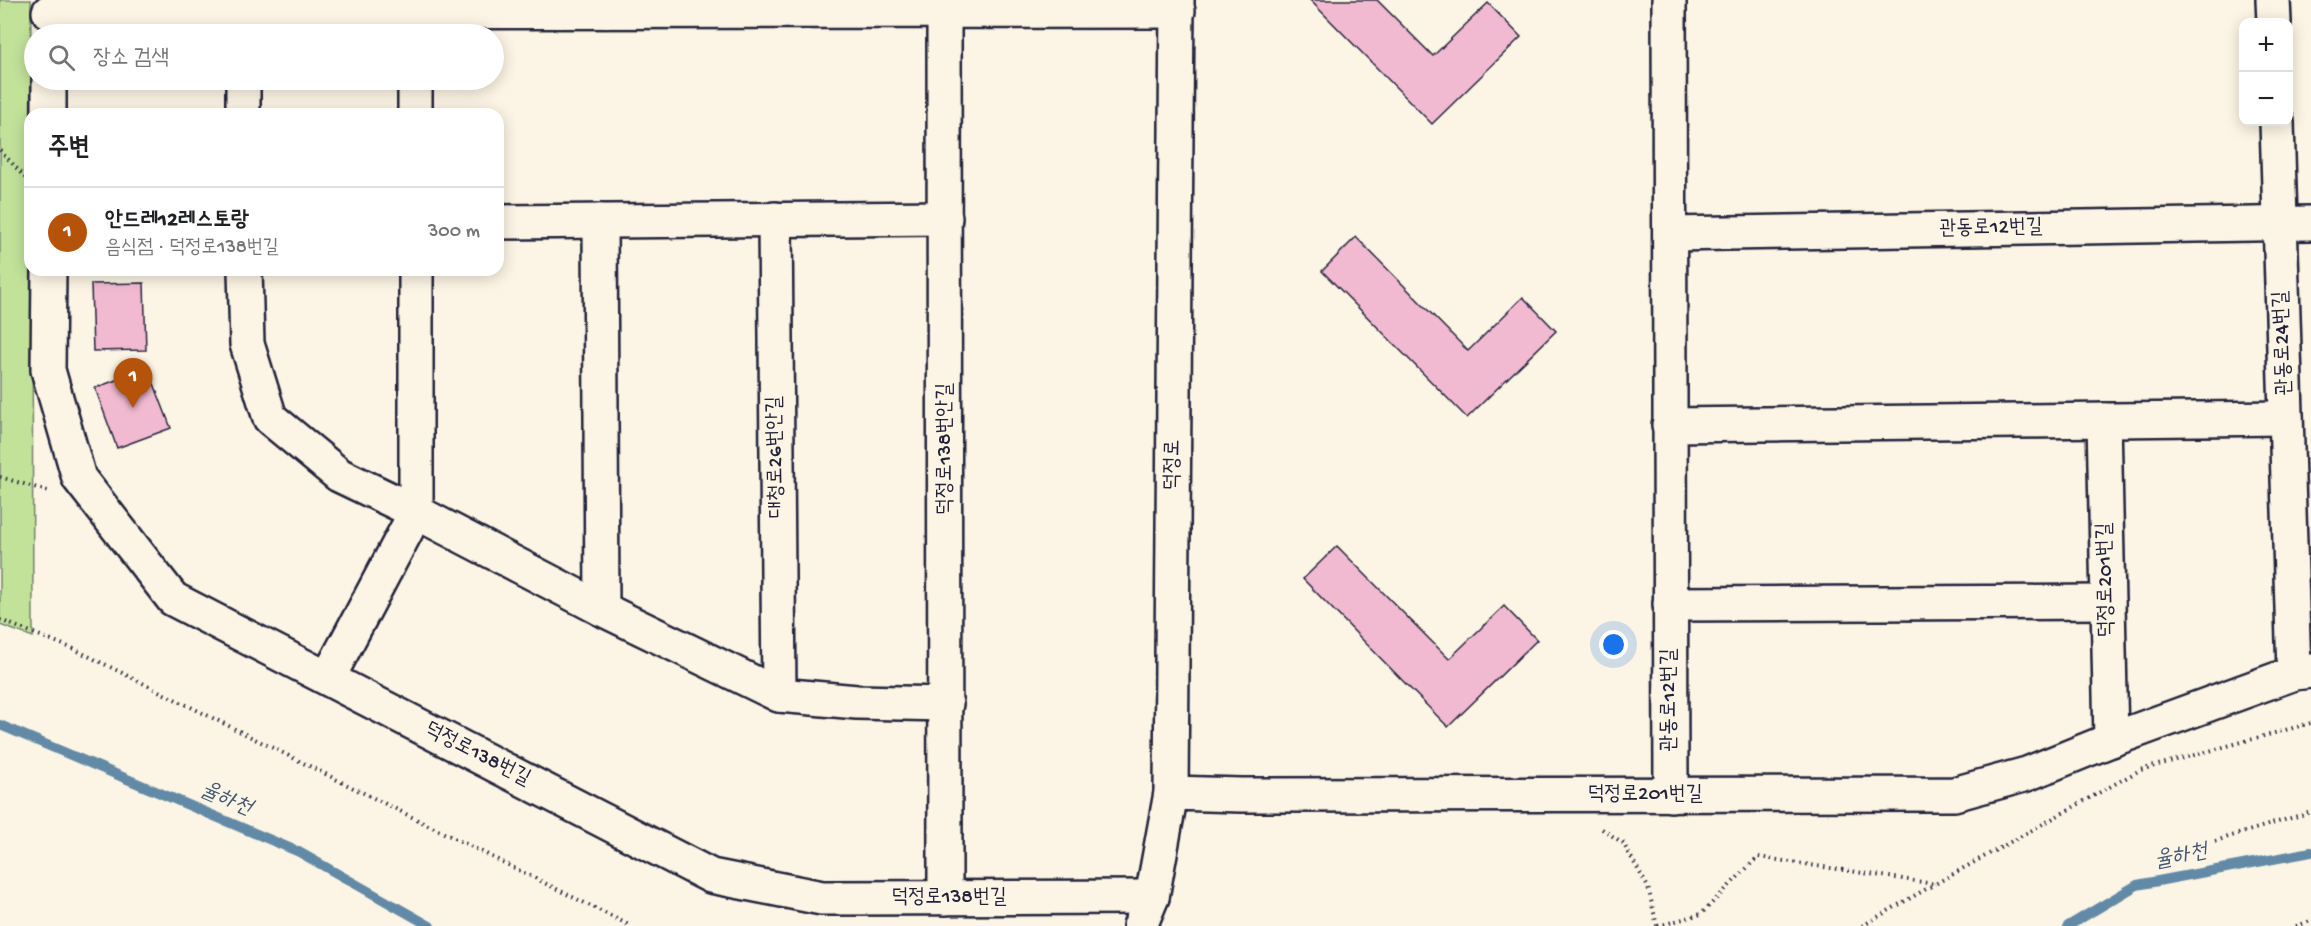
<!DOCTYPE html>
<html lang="ko">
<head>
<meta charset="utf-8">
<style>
  body { margin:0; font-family:"Gochi Hand","Poor Story",sans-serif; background:#f6f6f6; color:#202124 }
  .controls { position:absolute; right:18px; top:18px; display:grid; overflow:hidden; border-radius:12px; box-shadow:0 3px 15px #0003 }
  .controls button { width:54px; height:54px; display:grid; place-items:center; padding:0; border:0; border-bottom:2px solid #e0e0e0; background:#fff; color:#202124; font:30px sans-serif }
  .you { position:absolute; left:1614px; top:645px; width:21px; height:21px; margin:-15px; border:4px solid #fff; border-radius:50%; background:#1a73e8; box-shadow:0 0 0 9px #1a73e833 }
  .badge { display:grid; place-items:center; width:39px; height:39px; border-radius:50%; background:#b45309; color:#fff; font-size:20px; font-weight:700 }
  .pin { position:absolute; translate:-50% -50px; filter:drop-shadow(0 2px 3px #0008) }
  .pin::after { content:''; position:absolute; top:32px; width:21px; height:18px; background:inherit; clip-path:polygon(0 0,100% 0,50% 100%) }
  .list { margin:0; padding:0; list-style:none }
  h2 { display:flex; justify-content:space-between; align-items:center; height:78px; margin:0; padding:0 24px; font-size:26px }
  h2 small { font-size:20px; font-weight:400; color:#757577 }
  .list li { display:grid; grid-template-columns:39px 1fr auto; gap:18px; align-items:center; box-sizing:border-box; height:90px; padding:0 24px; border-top:2px solid #e0e0e0 }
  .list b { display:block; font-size:22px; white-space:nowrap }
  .list p { margin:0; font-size:20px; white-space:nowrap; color:#757577 }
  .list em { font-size:20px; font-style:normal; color:#757577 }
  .icon { flex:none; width:33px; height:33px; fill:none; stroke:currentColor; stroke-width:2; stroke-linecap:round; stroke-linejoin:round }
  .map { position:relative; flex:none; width:2311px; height:926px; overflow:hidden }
  .search { position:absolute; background:#fff; box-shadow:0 3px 15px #0003; left:24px; top:24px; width:480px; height:66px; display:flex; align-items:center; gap:15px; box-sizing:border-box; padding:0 21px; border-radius:33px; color:#757577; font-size:22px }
  .panel { position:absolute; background:#fff; box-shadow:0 3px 15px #0003; left:24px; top:108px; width:480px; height:168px; border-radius:18px }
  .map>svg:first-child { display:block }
  .green { fill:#c2e29a; stroke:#72826a; stroke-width:1.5 }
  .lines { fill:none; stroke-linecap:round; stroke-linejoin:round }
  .stream { stroke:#628aa7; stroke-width:10 }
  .building { fill:#f1bad1; stroke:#22223b; stroke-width:1.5 }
  .street-casing { stroke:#22223b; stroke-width:38 }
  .secondary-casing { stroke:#22223b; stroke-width:38 }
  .path { stroke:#22223b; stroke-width:4; stroke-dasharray:1.5 4.5; stroke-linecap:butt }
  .street { stroke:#fcf5e5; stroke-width:33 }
  .secondary { stroke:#fcf5e5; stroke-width:33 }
  .labels { text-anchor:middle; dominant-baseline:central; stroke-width:4.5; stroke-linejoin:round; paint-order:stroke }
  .street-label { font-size:21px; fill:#22223b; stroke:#fcf5e5 }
  .water-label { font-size:22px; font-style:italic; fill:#425671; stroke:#fcf5e5 }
</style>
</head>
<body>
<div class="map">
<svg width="2311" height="926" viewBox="0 0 2311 926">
  <rect width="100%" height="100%" fill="#fcf5e5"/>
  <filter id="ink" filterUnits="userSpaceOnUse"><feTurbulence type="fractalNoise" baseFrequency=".0167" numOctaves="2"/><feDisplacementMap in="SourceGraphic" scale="12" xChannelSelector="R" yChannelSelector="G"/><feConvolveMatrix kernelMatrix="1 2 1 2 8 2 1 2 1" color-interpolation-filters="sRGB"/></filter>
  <g filter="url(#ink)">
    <!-- green -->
    <path class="green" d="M0,0H31L30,270H32L33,637L0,625Z"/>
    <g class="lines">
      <!-- stream -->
      <g class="stream">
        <path d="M0,725L299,852L430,926"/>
        <path d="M2068,926L2137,885L2311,852"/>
      </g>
    </g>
    <!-- building -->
    <g class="building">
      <path d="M1310,0H1377L1433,56L1488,3L1521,37L1432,124Z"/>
      <path d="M1356,237L1468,351L1523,297L1556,331L1467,418L1322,271Z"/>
      <path d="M144,283L146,350L93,351L91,284Z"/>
      <path d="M148,368L171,428L117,448L95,388Z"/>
      <path d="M1337,546L1449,659L1504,606L1537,640L1448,727L1303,579Z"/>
    </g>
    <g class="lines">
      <defs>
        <g id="street">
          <path d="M944,0L945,898"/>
          <path d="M1669,0L1671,795"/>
          <path d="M2273,0L2274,22"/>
          <path d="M49,12L1178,11"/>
          <path d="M243,80V114"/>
          <path d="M415,80V114"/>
          <path d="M49,114V80"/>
          <path d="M2277,122L2294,673"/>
          <path d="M775,219L779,695"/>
          <path d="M600,221L602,609"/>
          <path d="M498,222L945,218"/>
          <path d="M1671,234L2311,223"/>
          <path d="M49,270L48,370L79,478L173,599L711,876L822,898L1152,897"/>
          <path d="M245,270L247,344L270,418L339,475L416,512L602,609L779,695L857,702L946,704"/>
          <path d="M2104,420L2111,740"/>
          <path d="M1669,425L2286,418"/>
          <path d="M1670,604L2108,602"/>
          <path d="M328,678L416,512V270"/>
          <path d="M1171,793L1241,795L1954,794L2027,774L2111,740L2294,673L2311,671"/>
        </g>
        <path id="secondary" d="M1140,926L1152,897L1171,793L1177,0"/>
      </defs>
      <!-- street casing -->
      <use href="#street" class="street-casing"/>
      <!-- secondary casing -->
      <use href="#secondary" class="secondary-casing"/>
      <!-- path -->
      <g class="path">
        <path d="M0,150L30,183"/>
        <path d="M0,477L48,491"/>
        <path d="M0,620L74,649L631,926"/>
        <path d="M1602,829L1623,843L1648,887L1657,926"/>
        <path d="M2215,841L2311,812"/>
        <path d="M1658,926L1701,914L1758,857L1935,884L2140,770L2311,723"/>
        <path d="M1862,926L1935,884"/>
        <path d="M2296,926L2311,921"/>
      </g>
      <!-- street -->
      <use href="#street" class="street"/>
      <!-- secondary -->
      <use href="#secondary" class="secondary"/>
    </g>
  </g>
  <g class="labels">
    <!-- street labels -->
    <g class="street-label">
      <text transform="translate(1991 229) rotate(-1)">관동로12번길</text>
      <text transform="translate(2284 343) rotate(-92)">관동로24번길</text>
      <text transform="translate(946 449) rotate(-90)">덕정로138번안길</text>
      <text transform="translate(777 457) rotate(-91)">대청로26번안길</text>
      <text transform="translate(1174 465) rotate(-89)">덕정로</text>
      <text transform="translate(2107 580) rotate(-91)">덕정로201번길</text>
      <text transform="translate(1670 700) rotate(-90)">관동로12번길</text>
      <text transform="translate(477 755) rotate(27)">덕정로138번길</text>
      <text x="1645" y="795">덕정로201번길</text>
      <text x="949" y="898">덕정로138번길</text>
    </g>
    <!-- water labels -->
    <g class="water-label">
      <text transform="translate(226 800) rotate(23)">율하천</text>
      <text transform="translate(2181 857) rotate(-11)">율하천</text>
    </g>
  </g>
</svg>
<div class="controls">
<button>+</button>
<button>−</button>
</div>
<div class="you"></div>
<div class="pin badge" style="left:133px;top:408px">1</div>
<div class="search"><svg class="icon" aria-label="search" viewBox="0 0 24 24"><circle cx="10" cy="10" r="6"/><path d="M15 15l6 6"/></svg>장소 검색</div>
<section class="panel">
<h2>주변<small></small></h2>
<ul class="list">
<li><span class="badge">1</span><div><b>안드레12레스토랑</b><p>음식점 · 덕정로138번길</p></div><em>300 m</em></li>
</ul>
</section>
</div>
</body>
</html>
